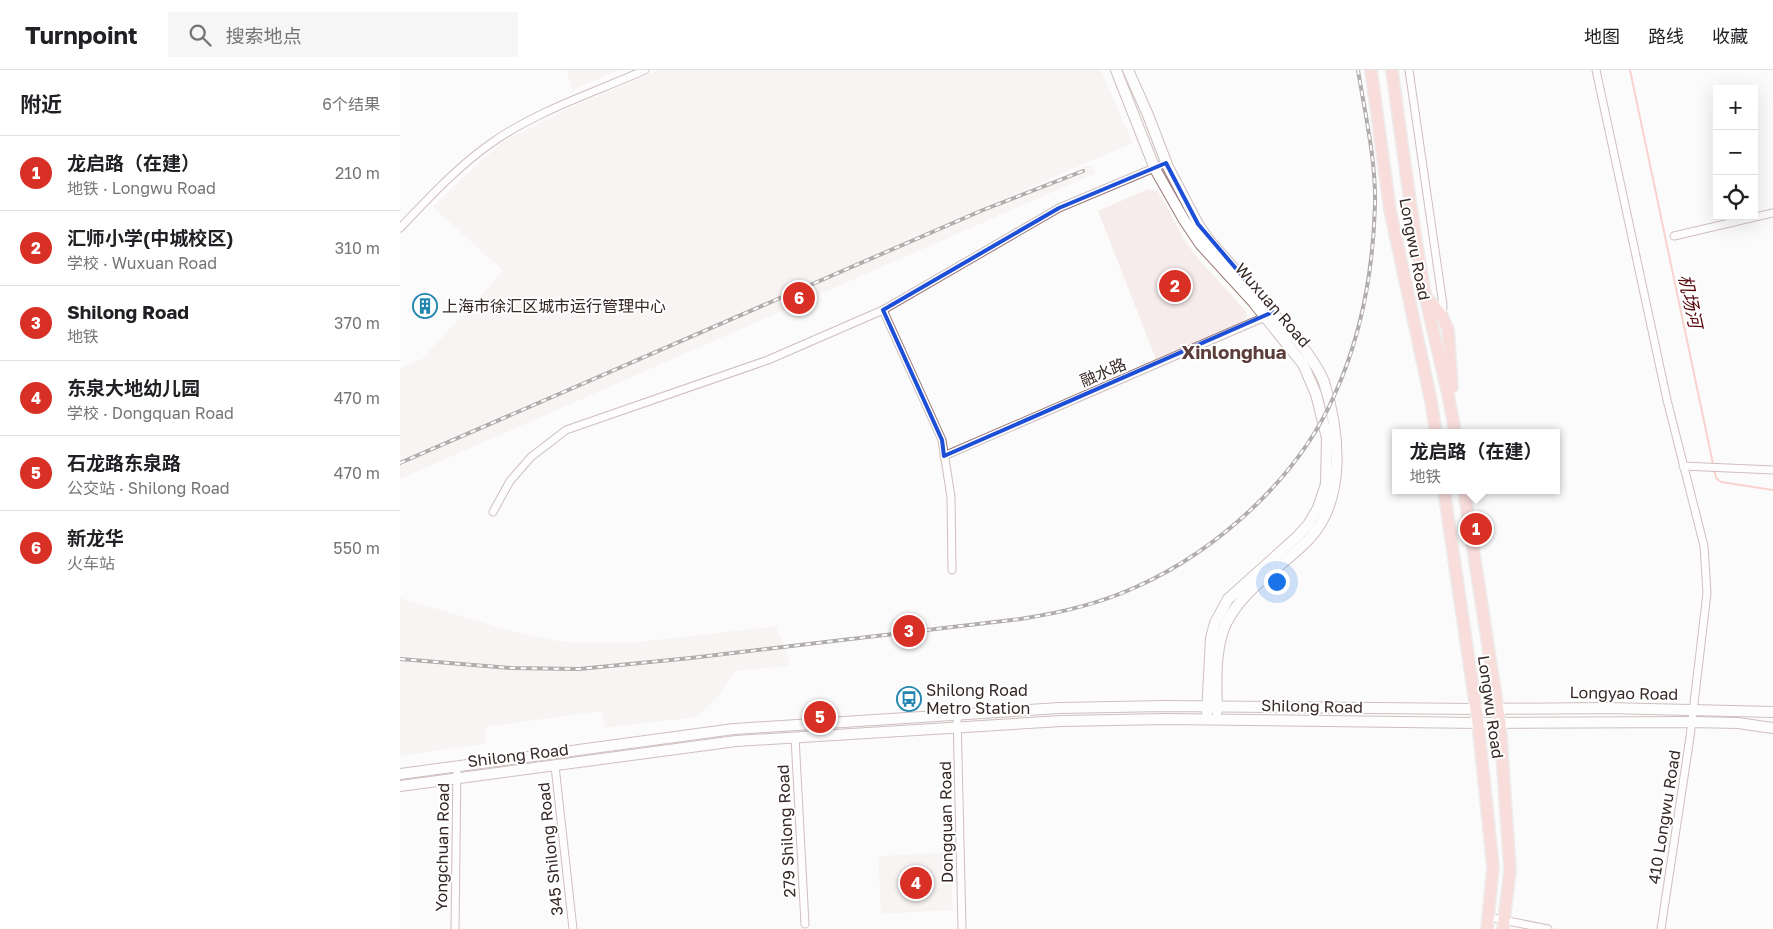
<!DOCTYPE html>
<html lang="zh">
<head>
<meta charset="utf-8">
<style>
  body { margin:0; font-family:"Golos Text","Noto Sans SC",sans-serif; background:#f6f6f6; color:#202124 }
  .controls { position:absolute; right:15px; top:15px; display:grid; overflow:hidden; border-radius:0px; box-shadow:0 5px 20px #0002 }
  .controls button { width:45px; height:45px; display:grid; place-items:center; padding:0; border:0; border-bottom:1px solid #e0e0e0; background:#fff; color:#202124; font:25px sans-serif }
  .you { position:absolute; left:876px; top:511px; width:18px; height:18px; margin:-12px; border:4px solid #fff; border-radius:50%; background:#1a73e8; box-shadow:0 0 0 8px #1a73e833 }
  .badge { display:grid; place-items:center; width:32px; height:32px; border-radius:50%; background:#d93025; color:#fff; font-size:16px; font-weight:700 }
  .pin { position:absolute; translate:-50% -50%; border:2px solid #fff; box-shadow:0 1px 5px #0006 }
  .popup { position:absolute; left:992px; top:359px; width:168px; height:65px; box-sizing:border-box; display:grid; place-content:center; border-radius:0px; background:#fff; filter:drop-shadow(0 1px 4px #0005); font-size:16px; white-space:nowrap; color:#757577 }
  .popup b { font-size:19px; color:#202124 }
  .popup::after { content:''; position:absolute; left:50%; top:100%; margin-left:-10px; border:10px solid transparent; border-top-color:#fff }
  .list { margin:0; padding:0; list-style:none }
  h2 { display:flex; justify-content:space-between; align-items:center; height:65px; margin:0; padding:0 20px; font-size:21px }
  h2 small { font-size:16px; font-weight:400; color:#757577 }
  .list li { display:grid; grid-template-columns:32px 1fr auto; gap:15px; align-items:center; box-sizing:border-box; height:75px; padding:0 20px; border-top:1px solid #e0e0e0 }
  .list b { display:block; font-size:19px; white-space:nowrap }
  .list p { margin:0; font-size:16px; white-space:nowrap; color:#757577 }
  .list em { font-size:16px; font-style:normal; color:#757577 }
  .icon { flex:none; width:28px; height:28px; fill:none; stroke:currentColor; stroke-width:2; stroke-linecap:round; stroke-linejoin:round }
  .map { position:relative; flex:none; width:1373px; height:859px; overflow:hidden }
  header { display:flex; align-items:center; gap:30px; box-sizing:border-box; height:70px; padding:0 25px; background:#fff; border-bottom:1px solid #e0e0e0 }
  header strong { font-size:24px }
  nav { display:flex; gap:28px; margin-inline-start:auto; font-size:18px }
  .search { width:350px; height:45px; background:#f6f6f6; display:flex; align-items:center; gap:12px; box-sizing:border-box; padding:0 18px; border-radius:0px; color:#757577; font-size:19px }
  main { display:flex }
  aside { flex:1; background:#fff }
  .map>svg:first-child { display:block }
  .built { fill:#f6eceb }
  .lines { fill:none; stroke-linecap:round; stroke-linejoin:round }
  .stream { stroke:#f99f96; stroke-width:2 }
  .street-casing { stroke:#997774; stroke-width:9 }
  .secondary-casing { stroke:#997774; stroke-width:12 }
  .primary-casing { stroke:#dbd8d8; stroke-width:14 }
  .street { stroke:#fff; stroke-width:7 }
  .secondary { stroke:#fff; stroke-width:10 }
  .primary { stroke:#f4b8b3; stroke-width:11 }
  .rail-casing { stroke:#594d4c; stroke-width:4 }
  .rail { stroke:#fff; stroke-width:2; stroke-dasharray:5.5; stroke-linecap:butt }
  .marked { fill:none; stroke:#1d4ed8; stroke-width:4; stroke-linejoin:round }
  .labels { text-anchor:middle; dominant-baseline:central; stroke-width:4; stroke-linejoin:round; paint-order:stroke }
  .street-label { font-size:16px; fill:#362827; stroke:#fff }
  .poi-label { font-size:16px; fill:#362827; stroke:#fff; text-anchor:start }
  .water-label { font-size:18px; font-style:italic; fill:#57060a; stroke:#fff }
  .quarter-label { font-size:19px; font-weight:bold; fill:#5c3e3b; stroke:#fff }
</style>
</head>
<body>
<header>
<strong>Turnpoint</strong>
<div class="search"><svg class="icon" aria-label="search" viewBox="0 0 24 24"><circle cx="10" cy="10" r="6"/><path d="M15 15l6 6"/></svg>搜索地点</div>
<nav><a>地图</a><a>路线</a><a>收藏</a></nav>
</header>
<main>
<aside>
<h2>附近<small>6个结果</small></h2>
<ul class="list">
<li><span class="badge">1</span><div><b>龙启路（在建）</b><p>地铁 · Longwu Road</p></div><em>210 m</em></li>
<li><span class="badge">2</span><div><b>汇师小学(中城校区)</b><p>学校 · Wuxuan Road</p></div><em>310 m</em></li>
<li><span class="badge">3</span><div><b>Shilong Road</b><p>地铁</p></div><em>370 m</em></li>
<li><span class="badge">4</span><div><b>东泉大地幼儿园</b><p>学校 · Dongquan Road</p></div><em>470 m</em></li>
<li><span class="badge">5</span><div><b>石龙路东泉路</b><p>公交站 · Shilong Road</p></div><em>470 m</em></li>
<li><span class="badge">6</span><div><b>新龙华</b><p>火车站</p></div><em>550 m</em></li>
</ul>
</aside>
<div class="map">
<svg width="1373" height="859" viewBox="0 0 1373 859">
  <rect width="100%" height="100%" fill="#fbfbfb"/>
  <!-- built -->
  <g class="built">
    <path d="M166,0H219L173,20Z"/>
    <path d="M259,0H701L733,73L0,390V298L22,289L103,201L33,137L75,96L103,72L169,38Z"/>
    <path d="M691,94L696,103L0,409V392Z"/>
    <path d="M748,119L758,122L761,126L785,171L800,191L846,241L847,247L840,253L756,289L698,141Z"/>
    <path d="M0,528L112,561L157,571L179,573L238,572L377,556L378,562L386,578L390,596L335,601L317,628L297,647L204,658L202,641L85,657L86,674L0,686Z"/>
    <path d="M551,782L553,840L481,844L478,786Z"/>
  </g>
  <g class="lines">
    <!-- stream -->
    <path class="stream" d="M1230,0L1316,408L1321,412L1373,420"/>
    <defs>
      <g id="street">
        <path d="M1009,0L1043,235L1042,246"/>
        <path d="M1196,0L1267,330L1304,476L1307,523L1290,667L1261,859"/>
        <path d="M0,158C28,129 56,98 90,74C136,41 193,23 245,0"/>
        <path d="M1274,166L1373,143"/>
        <path d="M483,240L542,370L551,427L552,500"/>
        <path d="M544,386L867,246"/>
        <path d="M1283,396L1373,400"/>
        <path d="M93,442L110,411L131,387L166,360L368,290L483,240L659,138L766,93"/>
        <path d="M557,644L562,859"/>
        <path d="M395,667L405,854"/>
        <path d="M155,696L173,859"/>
        <path d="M1088,847L1148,859"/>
        <path d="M55,859L57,696"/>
      </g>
      <g id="secondary">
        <path d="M716,0L755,99L784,150L800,174L853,232L903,294L916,324L927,368L926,414L918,438L908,455L897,467L828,529L815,553L811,568L807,643"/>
        <path d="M728,0L748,45L768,97L798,154L808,169L902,276C910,287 919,299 924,312C939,360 947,427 910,468C884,496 848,514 829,548C814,572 816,614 817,641"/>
        <path d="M0,704L334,659L660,638L765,636L1075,639L1207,638L1373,642"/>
        <path d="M0,716L336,671L661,651L766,649L1078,653L1292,652L1338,653L1373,658"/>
      </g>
      <g id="primary">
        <path d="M971,0L990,140L1031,331L1036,363"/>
        <path d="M992,0C1002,73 1011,146 1024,218C1033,267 1048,314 1055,363"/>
        <path d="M1028,229L1042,246L1048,260L1052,317"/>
        <path d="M1044,420L1078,653L1093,797L1087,859"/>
        <path d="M1064,420L1100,653L1110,800L1103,859"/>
      </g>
    </defs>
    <!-- street casing -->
    <use href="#street" class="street-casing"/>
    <!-- secondary casing -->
    <use href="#secondary" class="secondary-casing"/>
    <!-- primary casing -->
    <use href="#primary" class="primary-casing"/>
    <!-- street -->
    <use href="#street" class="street"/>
    <!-- secondary -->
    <use href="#secondary" class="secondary"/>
    <!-- primary -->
    <use href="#primary" class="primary"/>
    <defs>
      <g id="rail">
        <path d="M0,393L583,140L683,101"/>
        <path d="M0,589L111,598L179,599L291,588L620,549C660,543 699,534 736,517C817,481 898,408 934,326C962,265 973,202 975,135C976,90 965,44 958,0"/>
      </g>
    </defs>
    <!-- rail casing -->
    <use href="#rail" class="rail-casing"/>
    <!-- rail -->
    <use href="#rail" class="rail"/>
  </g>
  <!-- marked area -->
  <path d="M0 0H1373V859H0ZM766,93L798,154L873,242L544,386L542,370L483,240L659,138Z" fill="#fbfbfb" fill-opacity=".55" fill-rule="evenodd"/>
  <path class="marked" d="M766,93L798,154L873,242L544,386L542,370L483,240L659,138Z"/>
  <!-- icons -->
  <defs>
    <symbol id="building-ring" viewBox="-11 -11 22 22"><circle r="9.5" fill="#fff" stroke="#2386b0" stroke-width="1.5"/><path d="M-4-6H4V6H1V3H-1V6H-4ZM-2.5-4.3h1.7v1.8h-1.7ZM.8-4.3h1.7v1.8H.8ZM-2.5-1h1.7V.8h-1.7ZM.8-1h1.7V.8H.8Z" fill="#2386b0"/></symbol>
    <symbol id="bus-ring" viewBox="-11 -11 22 22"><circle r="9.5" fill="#fff" stroke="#2386b0" stroke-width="1.5"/><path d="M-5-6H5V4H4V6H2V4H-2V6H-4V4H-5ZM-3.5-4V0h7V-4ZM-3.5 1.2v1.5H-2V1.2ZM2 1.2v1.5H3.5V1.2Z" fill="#2386b0"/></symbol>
  </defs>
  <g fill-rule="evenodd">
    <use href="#building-ring" x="11" y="222" width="28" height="28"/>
    <use href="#bus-ring" x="495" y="615" width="28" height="28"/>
  </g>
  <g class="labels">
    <!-- street labels -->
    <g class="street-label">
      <text transform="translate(1015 179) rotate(79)">Longwu Road</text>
      <text transform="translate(873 235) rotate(49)">Wuxuan Road</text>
      <text transform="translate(703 302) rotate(-23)">融水路</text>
      <text transform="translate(1224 623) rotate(1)">Longyao Road</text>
      <text transform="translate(912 636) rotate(1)">Shilong Road</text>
      <text transform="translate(1091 637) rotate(82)">Longwu Road</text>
      <text transform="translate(118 685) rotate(-7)">Shilong Road</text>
      <text transform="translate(1264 747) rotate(-81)">410 Longwu Road</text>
      <text transform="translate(546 752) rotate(-91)">Dongquan Road</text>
      <text transform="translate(386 761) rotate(-93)">279 Shilong Road</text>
      <text transform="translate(42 777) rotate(-89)">Yongchuan Road</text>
      <text transform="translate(150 779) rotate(-96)">345 Shilong Road</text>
    </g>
    <!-- poi labels -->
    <g class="poi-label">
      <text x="42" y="236">上海市徐汇区城市运行管理中心</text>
      <text x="526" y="620">Shilong Road<tspan x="526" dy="18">Metro Station</tspan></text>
    </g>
    <!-- water labels -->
    <g class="water-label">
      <text transform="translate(1291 231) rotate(78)">机场河</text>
    </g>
    <!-- quarter labels -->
    <g class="quarter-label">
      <text x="834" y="281">Xinlonghua</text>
    </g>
  </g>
</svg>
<div class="controls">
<button>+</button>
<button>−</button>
<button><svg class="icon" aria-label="locate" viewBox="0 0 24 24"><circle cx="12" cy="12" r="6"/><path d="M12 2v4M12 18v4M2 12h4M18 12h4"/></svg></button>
</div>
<div class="you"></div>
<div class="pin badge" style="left:1076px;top:459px">1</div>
<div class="popup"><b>龙启路（在建）</b>地铁</div>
<div class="pin badge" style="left:775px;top:216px">2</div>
<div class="pin badge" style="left:509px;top:561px">3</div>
<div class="pin badge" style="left:516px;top:813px">4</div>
<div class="pin badge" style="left:420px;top:647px">5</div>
<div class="pin badge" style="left:399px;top:228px">6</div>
</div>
</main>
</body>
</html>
